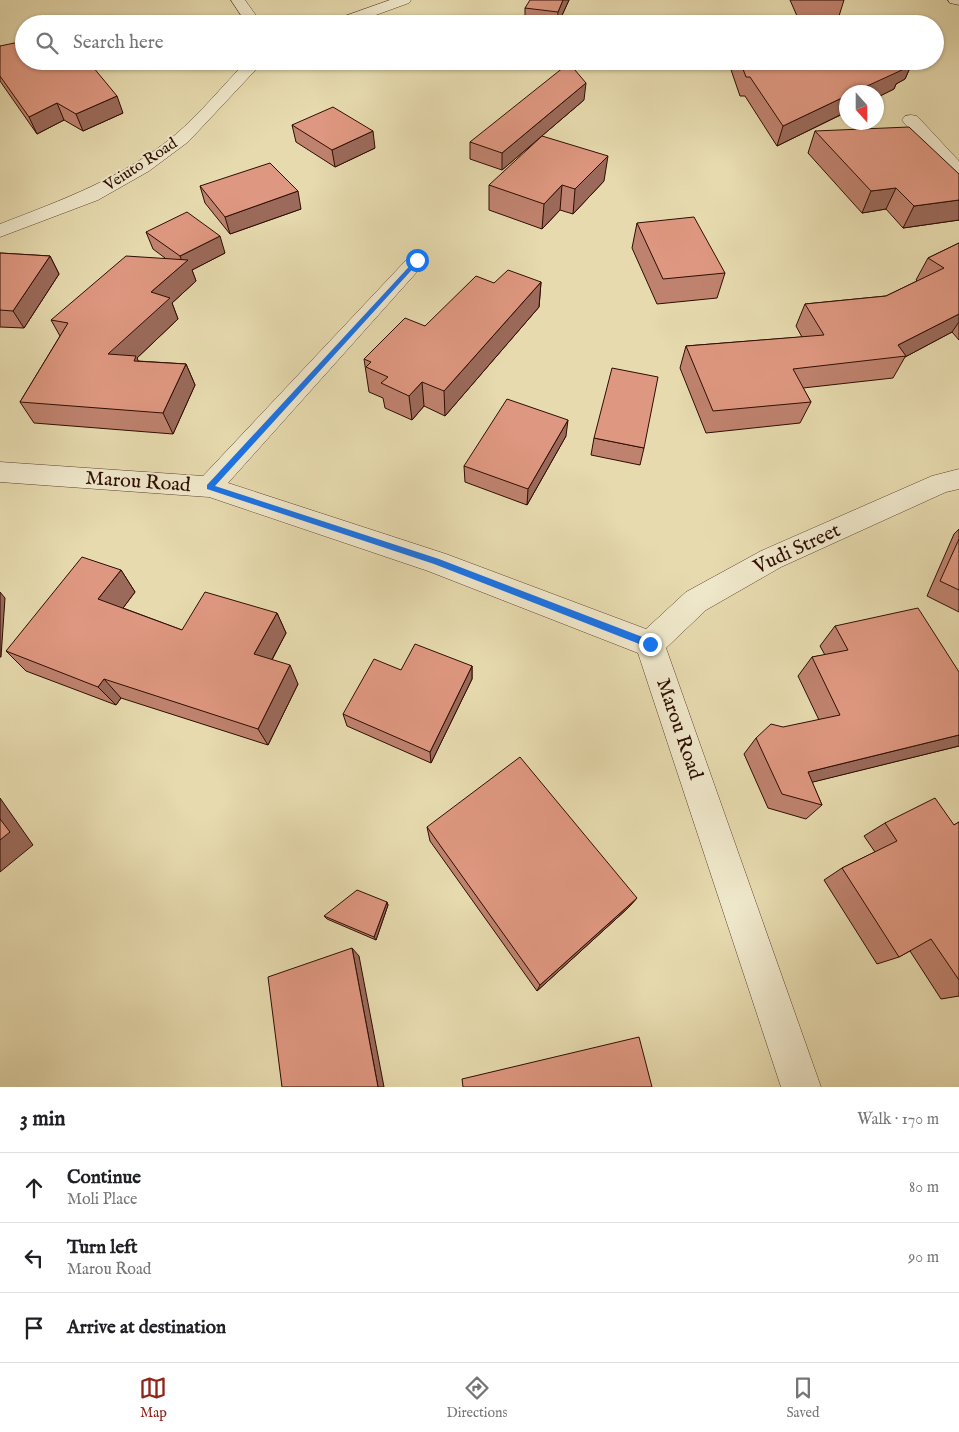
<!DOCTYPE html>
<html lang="en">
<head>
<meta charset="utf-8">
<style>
  body { margin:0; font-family:"IM FELL English",serif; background:#f6f6f6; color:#202124 }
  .compass { position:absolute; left:839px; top:85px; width:45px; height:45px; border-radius:50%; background:#fff; box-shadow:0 1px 4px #0004; rotate:159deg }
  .stop { position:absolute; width:15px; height:15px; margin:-11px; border:4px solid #1a73e8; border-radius:50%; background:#fff }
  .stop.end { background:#1a73e8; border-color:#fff; box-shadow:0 1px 5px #0008 }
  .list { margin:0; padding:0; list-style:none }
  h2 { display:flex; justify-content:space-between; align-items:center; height:65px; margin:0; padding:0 20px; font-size:21px }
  h2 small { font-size:16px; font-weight:400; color:#757577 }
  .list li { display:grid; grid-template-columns:32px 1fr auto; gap:15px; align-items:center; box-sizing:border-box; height:70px; padding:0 20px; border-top:1px solid #e0e0e0 }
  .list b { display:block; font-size:19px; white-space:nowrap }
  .list p { margin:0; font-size:16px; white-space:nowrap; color:#757577 }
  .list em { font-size:16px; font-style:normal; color:#757577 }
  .icon { flex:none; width:28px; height:28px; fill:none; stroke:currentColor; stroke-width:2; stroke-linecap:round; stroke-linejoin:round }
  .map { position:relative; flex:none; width:959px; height:1087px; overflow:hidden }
  .search { position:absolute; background:#fff; box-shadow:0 1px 4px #0004; left:15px; right:15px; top:15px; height:55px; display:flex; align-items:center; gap:12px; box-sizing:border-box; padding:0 18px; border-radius:28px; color:#757577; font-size:19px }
  .sheet { height:275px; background:#fff }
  nav { display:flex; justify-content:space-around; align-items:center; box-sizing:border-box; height:70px; border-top:1px solid #e0e0e0; background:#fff; font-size:14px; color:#757577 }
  nav a { display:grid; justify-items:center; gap:2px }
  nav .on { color:#8f2418 }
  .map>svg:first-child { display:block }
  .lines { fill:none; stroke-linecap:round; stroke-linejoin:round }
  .street-casing { stroke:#5c402d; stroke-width:1 }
  .secondary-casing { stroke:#2e0d02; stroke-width:1 }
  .street { fill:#efe7ca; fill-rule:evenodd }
  .secondary { fill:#efe7ca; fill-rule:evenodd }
  .wall { fill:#bf826e; stroke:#2e0d02 }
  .shaded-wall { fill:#9b6a5a; stroke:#2e0d02 }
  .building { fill:#de9780; stroke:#2e0d02 }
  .route { fill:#1a73e8 }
  .labels { text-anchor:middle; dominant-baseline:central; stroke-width:4; stroke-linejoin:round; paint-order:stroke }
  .far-street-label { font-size:16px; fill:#2e0d02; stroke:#efe7ca }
  .street-label { font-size:20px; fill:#2e0d02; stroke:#efe7ca }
</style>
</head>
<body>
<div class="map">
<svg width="959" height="1087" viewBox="0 0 959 1087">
  <rect width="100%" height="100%" fill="#e6daae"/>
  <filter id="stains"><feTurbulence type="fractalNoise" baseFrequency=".004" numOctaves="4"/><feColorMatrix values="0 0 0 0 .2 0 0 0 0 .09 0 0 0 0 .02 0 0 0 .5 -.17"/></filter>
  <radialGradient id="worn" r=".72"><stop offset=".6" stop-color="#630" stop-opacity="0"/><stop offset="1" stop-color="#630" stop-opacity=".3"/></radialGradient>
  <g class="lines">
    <defs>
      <g id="street">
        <path d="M231,0H245L262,24H247Z"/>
        <path d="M390,0H411L409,3L351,24H329L331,21Z"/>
        <path d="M247,61H264L188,142L149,171L98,200L0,237V224C62,200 123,178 175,135C201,113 223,85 247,61Z"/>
        <path d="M911,115L917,116L959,161V178L953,176L905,124L902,120L905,116Z"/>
        <path d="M417,254L424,256L427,260L424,264L228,483L446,554L646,629L686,592L761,551L932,476L959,469V489L946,492L781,567L706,610L666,648L821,1087H781L638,653L428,571L209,497L0,482V462L203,476L410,256Z"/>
      </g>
      <path id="secondary" d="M948,0H959V5L950,3Z"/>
    </defs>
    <!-- street casing -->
    <use href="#street" class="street-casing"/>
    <!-- secondary casing -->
    <use href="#secondary" class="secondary-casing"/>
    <!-- street -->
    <use href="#street" class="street"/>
    <!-- secondary -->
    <use href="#secondary" class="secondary"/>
  </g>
  <!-- wall -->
  <g class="wall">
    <path d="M569,0L558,24H525V8Z"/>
    <path d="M790,0H844L839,16H797Z"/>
    <path d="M0,46L123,113L83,131L64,120L37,134L0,81Z"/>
    <path d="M728,61H819L820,63L824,61H913L905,79L896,84L894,89L777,146L745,96H740Z"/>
    <path d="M584,100L502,170L470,159V142Z"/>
    <path d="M292,125L375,148L335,167L296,142Z"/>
    <path d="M815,131L959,174V220L903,228L886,209L862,213L808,153Z"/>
    <path d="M604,181L573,214L560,210L542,229L489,210V185Z"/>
    <path d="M200,186L301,209L230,234L205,203Z"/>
    <path d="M637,223L725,273L717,298L657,304L632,248Z"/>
    <path d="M146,232L225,253L192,270L196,281L172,303L178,319L137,358L138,361L186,364L195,385L173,434L34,423L20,402L60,336L51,320L165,258L153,249Z"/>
    <path d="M959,243V340L952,332L905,357L893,378L803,388L811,402L800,423L706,433L680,368L686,346L802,337L796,326L805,304L886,296L917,281L916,280L928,258Z"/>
    <path d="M0,253L50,256L59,274L24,328L0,327Z"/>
    <path d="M541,282L539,307L445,416L424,406L412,420L385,408L383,398L369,392L364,359L425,326L494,283Z"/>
    <path d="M566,436L527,505L465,482L464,466Z"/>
    <path d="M594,438L644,448L640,465L591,455Z"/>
    <path d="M959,529V612L927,596L954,534Z"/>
    <path d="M121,570L135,592L123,608L182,630L277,613L286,633L272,660L298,684L268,745L121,698L116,705L26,671L6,651Z"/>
    <path d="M835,626L959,672V746L812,782L822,805L806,819L768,808L744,754L756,738L819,720L798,676L812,657L825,655L820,646Z"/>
    <path d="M472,666V679L431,763L347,726L343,714L401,670Z"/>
    <path d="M959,822V996L941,999L910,951L899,957L877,964L824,880L842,868L875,852L864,836L885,823L954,825Z"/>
    <path d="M427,827L637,898L628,908L537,991L430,841Z"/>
    <path d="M387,902L388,905L376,940L327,919L324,916Z"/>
  </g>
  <!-- shaded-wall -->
  <g class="shaded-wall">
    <path d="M563,0H569L558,24H557L558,12Z"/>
    <path d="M910,61H913L905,79L896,84L894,89L876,98V92H854Z"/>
    <path d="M586,83L584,100L502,170V153Z"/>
    <path d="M117,96L123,113L83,131L76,114Z"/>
    <path d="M846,96V112L777,146L783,126Z"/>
    <path d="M57,103L64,120L37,134L29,117Z"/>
    <path d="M373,131L375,148L335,167L332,150Z"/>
    <path d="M608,156L604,181L573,214L575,189Z"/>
    <path d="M562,185L560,210L542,229L544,204Z"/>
    <path d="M896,188L886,209L862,213L871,191Z"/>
    <path d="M298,191L301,209L230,234L225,217Z"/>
    <path d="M959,200V220L903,228L914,206Z"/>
    <path d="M220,236L225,253L192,270L196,281L172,303L178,319L137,358L146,378L108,354L151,292L183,264L180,256Z"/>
    <path d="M50,256L59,274L24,328L13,311Z"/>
    <path d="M541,282L539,307L445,416L444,391Z"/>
    <path d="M959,314V322L952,332L905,357L898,345Z"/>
    <path d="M186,364L195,385L173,434L163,413Z"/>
    <path d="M422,382L424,406L412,420L409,396Z"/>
    <path d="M568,420L566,436L527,505L528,489Z"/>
    <path d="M121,570L135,592L114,620L98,599Z"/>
    <path d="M0,592L5,598L1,657H0Z"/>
    <path d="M277,613L286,633L264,674L254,654Z"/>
    <path d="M290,665L298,684L268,745L258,729Z"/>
    <path d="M472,666V679L431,763L430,752Z"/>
    <path d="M104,679L121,698L116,705L98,687Z"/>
    <path d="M959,735V746L793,787L808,772Z"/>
    <path d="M0,798L33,845L0,872Z"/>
    <path d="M637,898L628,908L537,991L540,985Z"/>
    <path d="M387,902L388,905L376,940L374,937Z"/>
    <path d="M352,948L359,956L384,1087H378Z"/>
  </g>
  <!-- building -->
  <g class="building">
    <path d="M530,0H563L558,12L525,8Z"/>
    <path d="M24,41V61H88L117,96L76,114L57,103L29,117L0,76V46Z"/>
    <path d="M740,61H819L820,63L824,61H831L834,63V61H910L898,68L902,70L854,92H846V96L783,126L750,77H746Z"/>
    <path d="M569,63L586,83L502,153L470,142Z"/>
    <path d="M333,107L373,131L332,150L292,125Z"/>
    <path d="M909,127L959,174V200L914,206L896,188L871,191L815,131Z"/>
    <path d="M542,136L608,156L575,189L562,185L544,204L489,185Z"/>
    <path d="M270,163L298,191L225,217L200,186Z"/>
    <path d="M187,212L220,236L180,256L146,232Z"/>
    <path d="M694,217L725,273L663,279L637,223Z"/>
    <path d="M959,243V314L898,345L906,356L793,369L811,402L713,411L686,346L824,335L805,304L886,296L944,268L928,258Z"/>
    <path d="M0,253L50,256L13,311L0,310Z"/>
    <path d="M126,256L188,260L151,292L170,298L108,354L136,356L134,361L186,364L163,413L20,402L68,323L51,320Z"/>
    <path d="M508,270L541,282L444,391L422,382L409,396L381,383L388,377L366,367L371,362L364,359L405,318L425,326L476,276L494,283Z"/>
    <path d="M612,368L658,377L644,448L594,438Z"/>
    <path d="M507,399L568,420L528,489L464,466Z"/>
    <path d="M959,539V590L940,581Z"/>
    <path d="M82,557L121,570L98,599L182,630L205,592L277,613L254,654L290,665L258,729L104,679L98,687L6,651Z"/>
    <path d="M918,608L959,672V735L808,772L822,805L782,794L756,738L771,724L783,727L840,715L812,657L848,650L835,626Z"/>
    <path d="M415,644L472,666L430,752L343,714L374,659L401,670Z"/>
    <path d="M520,757L637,898L540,985L427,827Z"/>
    <path d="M935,798L954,825L959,822V980L931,939L899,957L842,868L897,841L885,823Z"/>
    <path d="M0,819L10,832L0,840Z"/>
    <path d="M357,890L387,902L374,937L324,916Z"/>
    <path d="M352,948L378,1087H282L268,977Z"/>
    <path d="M639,1037L652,1087H463L462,1079Z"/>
  </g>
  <!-- route -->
  <path class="route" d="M417,258L419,262L215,486L439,559L653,641V647H647L434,564L207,489V485Z"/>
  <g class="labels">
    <!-- far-street labels -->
    <g class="far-street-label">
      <text transform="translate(141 165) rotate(-33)">Veiuto Road</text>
    </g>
    <!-- street labels -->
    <g class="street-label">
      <text transform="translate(138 482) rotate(4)">Marou Road</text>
      <text transform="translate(797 549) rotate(-25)">Vudi Street</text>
      <text transform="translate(679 729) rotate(71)">Marou Road</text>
    </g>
  </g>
  <rect width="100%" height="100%" filter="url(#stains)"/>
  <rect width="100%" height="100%" fill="url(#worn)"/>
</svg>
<svg class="compass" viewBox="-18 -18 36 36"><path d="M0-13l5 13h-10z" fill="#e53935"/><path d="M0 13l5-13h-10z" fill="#757577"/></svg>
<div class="stop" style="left:417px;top:260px"></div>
<div class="stop end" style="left:650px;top:644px"></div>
<div class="search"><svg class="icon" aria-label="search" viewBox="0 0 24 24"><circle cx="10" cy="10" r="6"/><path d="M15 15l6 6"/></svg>Search here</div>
</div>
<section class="sheet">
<h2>3 min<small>Walk · 170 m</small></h2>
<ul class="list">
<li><svg class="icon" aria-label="ahead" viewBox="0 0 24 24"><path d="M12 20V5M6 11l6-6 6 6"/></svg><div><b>Continue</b><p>Moli Place</p></div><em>80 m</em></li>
<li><svg class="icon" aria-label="left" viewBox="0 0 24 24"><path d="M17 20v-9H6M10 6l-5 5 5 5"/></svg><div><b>Turn left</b><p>Marou Road</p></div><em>90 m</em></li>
<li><svg class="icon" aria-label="arrive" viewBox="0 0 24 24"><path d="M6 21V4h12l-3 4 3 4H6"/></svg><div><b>Arrive at destination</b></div></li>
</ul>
</section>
<nav>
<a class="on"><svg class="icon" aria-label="map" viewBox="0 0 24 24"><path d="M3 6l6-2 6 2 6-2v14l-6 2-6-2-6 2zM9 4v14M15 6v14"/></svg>Map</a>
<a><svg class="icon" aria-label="directions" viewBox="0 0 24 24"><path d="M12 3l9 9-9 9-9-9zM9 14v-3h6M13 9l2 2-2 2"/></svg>Directions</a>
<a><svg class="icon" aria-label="saved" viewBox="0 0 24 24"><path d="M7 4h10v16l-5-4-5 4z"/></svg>Saved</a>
</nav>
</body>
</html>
